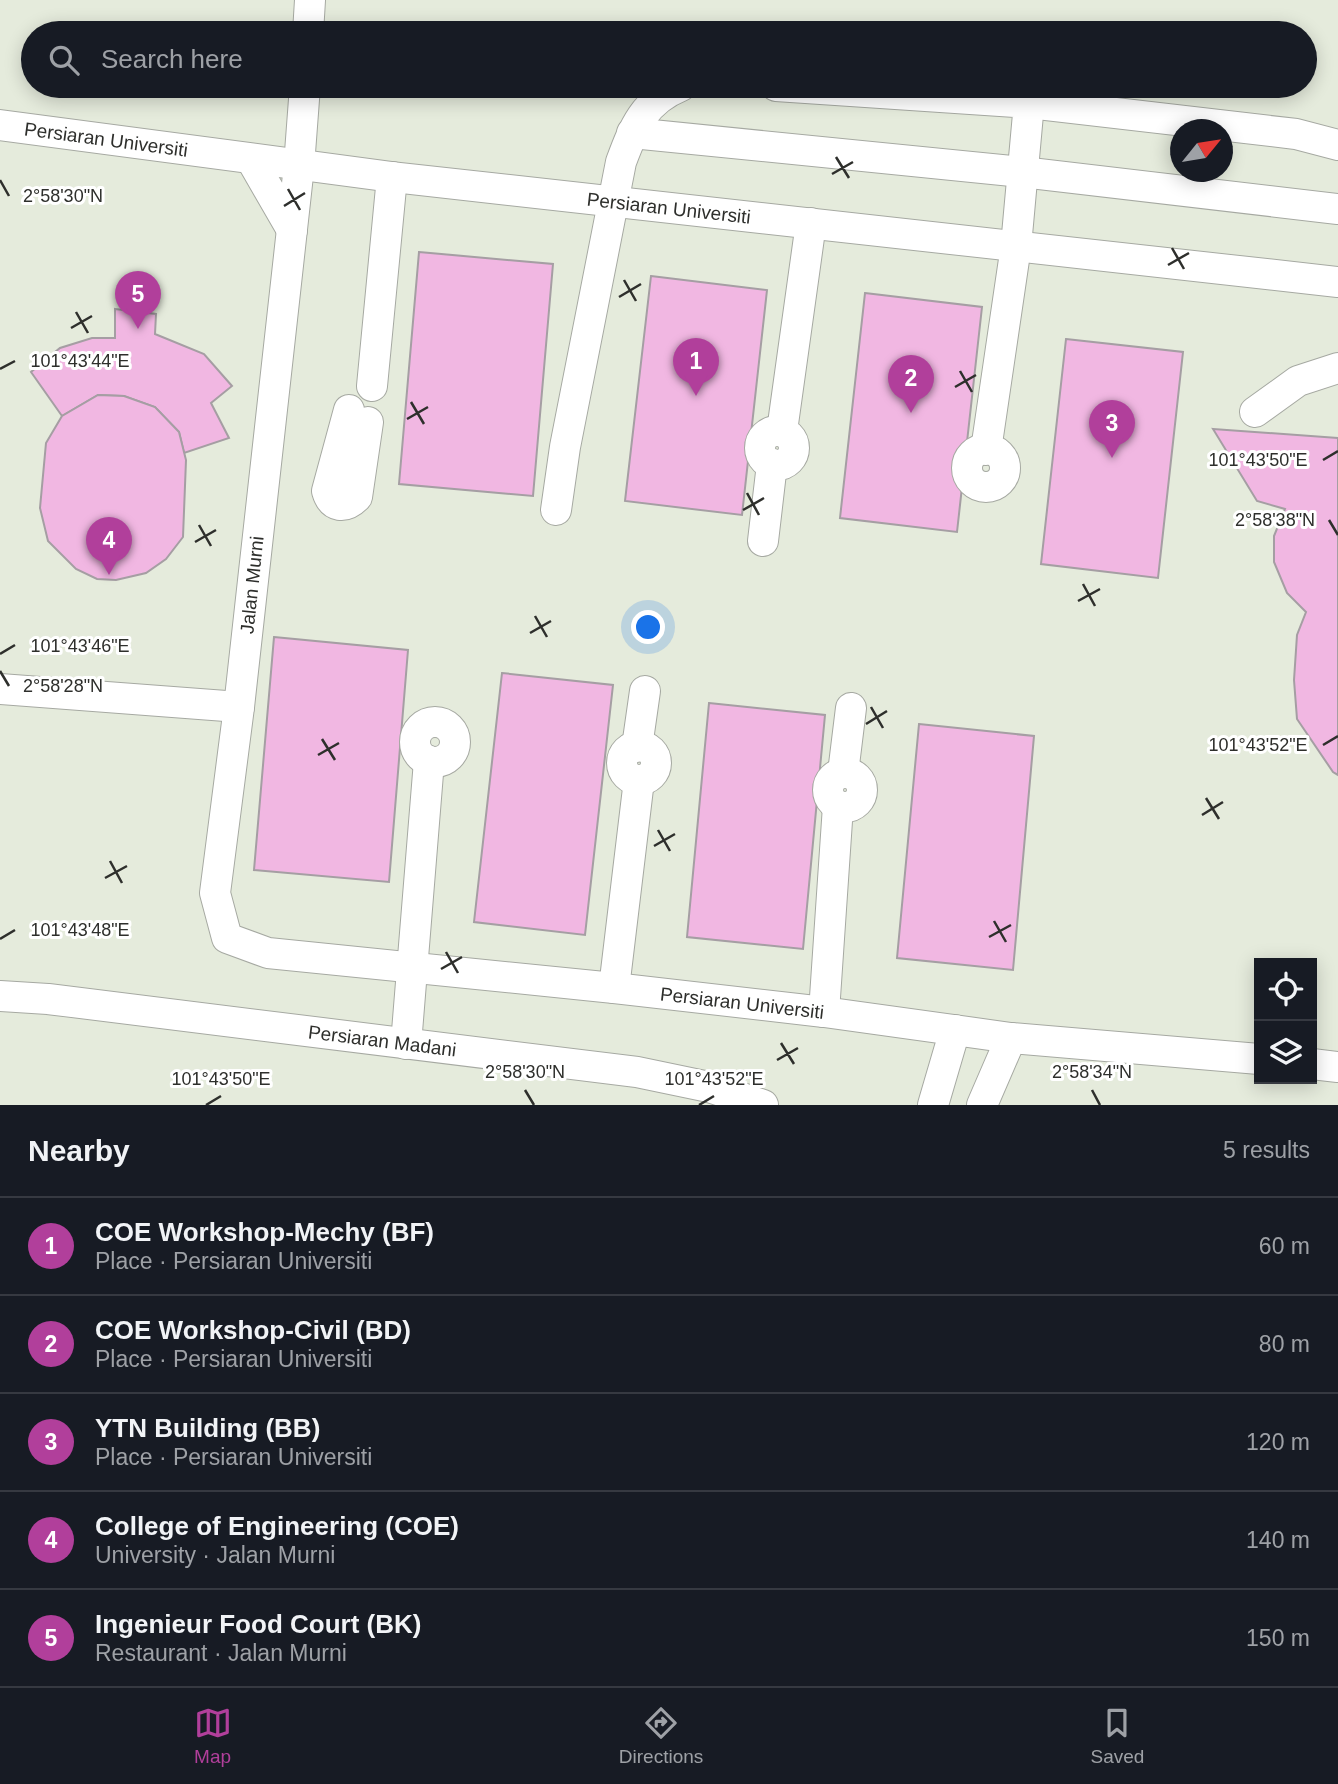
<!DOCTYPE html>
<html lang="en">
<head>
<meta charset="utf-8">
<style>
  body { margin:0; font-family:Arial,sans-serif; background:#242831; color:#f1f3f6 }
  .controls { position:absolute; right:21px; bottom:21px; display:grid; overflow:hidden; border-radius:0px; box-shadow:0 4px 18px #0003 }
  .controls button { width:63px; height:63px; display:grid; place-items:center; padding:0; border:0; border-bottom:2px solid #363941; background:#171b24; color:#f1f3f6; font:35px sans-serif }
  .compass { position:absolute; left:1170px; top:119px; width:63px; height:63px; border-radius:50%; background:#171b24; box-shadow:0 4px 18px #0003; rotate:60deg }
  .you { position:absolute; left:649px; top:628px; width:24px; height:24px; margin:-18px; border:5px solid #fff; border-radius:50%; background:#1a73e8; box-shadow:0 0 0 10px #1a73e833 }
  .badge { display:grid; place-items:center; width:46px; height:46px; border-radius:50%; background:#b13f9b; color:#fff; font-size:23px; font-weight:700 }
  .pin { position:absolute; translate:-50% -58px; filter:drop-shadow(0 2px 4px #0008) }
  .pin::after { content:''; position:absolute; top:37px; width:24px; height:21px; background:inherit; clip-path:polygon(0 0,100% 0,50% 100%) }
  .list { margin:0; padding:0; list-style:none }
  h2 { display:flex; justify-content:space-between; align-items:center; height:91px; margin:0; padding:0 28px; font-size:30px }
  h2 small { font-size:23px; font-weight:400; color:#9ea1a6 }
  .list li { display:grid; grid-template-columns:46px 1fr auto; gap:21px; align-items:center; box-sizing:border-box; height:98px; padding:0 28px; border-top:2px solid #363941 }
  .list b { display:block; font-size:26px; white-space:nowrap }
  .list p { margin:0; font-size:23px; white-space:nowrap; color:#9ea1a6 }
  .list em { font-size:23px; font-style:normal; color:#9ea1a6 }
  .icon { flex:none; width:38px; height:38px; fill:none; stroke:currentColor; stroke-width:2; stroke-linecap:round; stroke-linejoin:round }
  .map { position:relative; flex:none; width:1338px; height:1105px; overflow:hidden }
  .search { position:absolute; background:#171b24; box-shadow:0 4px 18px #0003; left:21px; right:21px; top:21px; height:77px; display:flex; align-items:center; gap:18px; box-sizing:border-box; padding:0 24px; border-radius:38px; color:#9ea1a6; font-size:26px }
  .sheet { height:581px; background:#171b24 }
  nav { display:flex; justify-content:space-around; align-items:center; box-sizing:border-box; height:98px; border-top:2px solid #363941; background:#171b24; font-size:19px; color:#9ea1a6 }
  nav a { display:grid; justify-items:center; gap:4px }
  nav .on { color:#b13f9b }
  .map>svg:first-child { display:block }
  .built { fill:#e5ebdc; fill-rule:evenodd }
  .building { fill:#f1b7e2; stroke:#a59ea3; stroke-width:2 }
  .lines { fill:none; stroke-linecap:round; stroke-linejoin:round }
  .minor-casing { stroke:#a6a9a2; stroke-width:32 }
  .minor { stroke:#fff; stroke-width:30 }
  .ticks { fill:none; stroke:#2e2f2c; stroke-width:2.5 }
  .labels { text-anchor:middle; dominant-baseline:central; stroke-width:6; stroke-linejoin:round; paint-order:stroke }
  .street-label { font-size:19px; fill:#2e2f2c; stroke:#fff }
  .ticks-label { font-size:18px; text-anchor:middle; fill:#2e2f2c; stroke:#fff; stroke-width:6; stroke-linejoin:round; paint-order:stroke }
</style>
</head>
<body>
<div class="map">
<svg width="1338" height="1105" viewBox="0 0 1338 1105">
  <rect width="100%" height="100%" fill="#f2f5ed"/>
  <!-- built -->
  <path class="built" d="M0,0H1338V1105H0ZM33,33H1305V86H33ZM1180,130H1222V172H1180ZM1259,963H1312V1079H1259Z"/>
  <!-- building -->
  <g class="building">
    <path d="M419,252L553,264L533,496L399,484Z"/>
    <path d="M651,276L767,290L742,515L625,501Z"/>
    <path d="M865,293L982,307L957,532L840,518Z"/>
    <path d="M115,309L156,314L155,334L204,354L232,386L211,403L229,438L184,453L179,432L155,407L124,396L98,395L62,416L31,372L60,348L92,338H115Z"/>
    <path d="M1066,339L1183,352L1158,578L1041,564Z"/>
    <path d="M98,395L124,396L155,407L179,432L186,460L183,537L166,559L146,573L116,580L97,579L76,569L48,541L40,508L46,443L62,416Z"/>
    <path d="M1213,429L1338,438V775L1333,772L1297,719L1294,680L1297,635L1306,612L1287,593L1274,562V536L1285,509L1257,501Z"/>
    <path d="M274,637L408,650L389,882L254,870Z"/>
    <path d="M502,673L613,685L585,935L474,922Z"/>
    <path d="M709,703L825,715L803,949L687,937Z"/>
    <path d="M919,724L1034,736L1013,970L897,958Z"/>
  </g>
  <g class="lines">
    <defs>
      <g id="minor">
        <path d="M308,33L310,0"/>
        <path id="s1" d="M305,86L299,166L239,707L215,893L227,938L268,953L614,988L824,1012L1011,1038L1259,1059"/>
        <path d="M776,86L1029,103L1016,246L986,450"/>
        <path d="M1029,103L1296,134L1338,145"/>
        <path id="s2" d="M0,125L392,177L1338,282"/>
        <path d="M632,133L1022,172L1338,209"/>
        <path d="M251,159L292,230"/>
        <path d="M372,386L392,177"/>
        <path d="M349,410L327,491C332,508 345,509 357,497L368,422"/>
        <path d="M1255,412L1298,381L1338,368"/>
        <circle cx="777" cy="448" r="17"/>
        <path d="M782,431L811,223"/>
        <circle cx="986" cy="468" r="19"/>
        <path d="M556,510L565,447L621,162C634,127 644,101 681,86"/>
        <path d="M763,541L772,464"/>
        <path d="M0,689L239,707"/>
        <circle cx="435" cy="742" r="20"/>
        <circle cx="639" cy="763" r="17"/>
        <path d="M637,747L645,691"/>
        <path d="M843,773L851,708"/>
        <circle cx="845" cy="790" r="17"/>
        <path d="M614,988L639,780"/>
        <path id="s3" d="M0,996L48,999L637,1072L709,1087L763,1105"/>
        <path d="M824,1012L838,806"/>
        <path d="M406,1044L429,761"/>
        <path d="M1312,1064L1338,1067"/>
        <path d="M933,1105L955,1030"/>
        <path d="M982,1105L1011,1038"/>
      </g>
    </defs>
    <!-- minor casing -->
    <use href="#minor" class="minor-casing"/>
    <!-- minor -->
    <use href="#minor" class="minor"/>
  </g>
  <!-- ticks -->
  <path class="ticks" d="M836,157L849,178M832,174L853,162M0,180L9,196M288,189L300,210M284,206L305,193M1172,248L1184,269M1168,265L1189,253M624,280L636,301M619,297L641,284M76,312L88,333M71,328L92,316M0,369L15,361M960,371L972,392M955,387L976,375M411,402L424,424M407,419L428,407M1323,460L1338,451M747,493L759,515M743,510L764,498M1329,520L1338,535M199,525L211,546M195,542L216,530M1083,584L1095,606M1078,601L1100,589M535,616L547,637M530,633L551,621M0,654L15,645M0,671L9,686M871,707L883,728M866,724L887,711M322,739L335,760M1323,745L1338,736M318,755L339,743M1206,798L1219,819M1202,815L1223,802M658,830L670,851M654,846L675,834M110,861L122,883M105,878L127,866M994,921L1006,942M989,937L1011,925M0,939L15,930M446,952L458,973M441,969L462,957M781,1043L794,1064M777,1060L798,1048M525,1090L534,1105M1092,1090L1100,1105M206,1105L221,1096M699,1105L714,1096"/>
  <g class="labels">
    <!-- street labels -->
    <g class="street-label">
      <text stroke="none"><textPath href="#s2" startOffset="107">Persiaran Universiti</textPath></text>
      <text stroke="none"><textPath href="#s2" startOffset="674">Persiaran Universiti</textPath></text>
      <text transform="translate(252 585) rotate(-84)">Jalan Murni</text>
      <text stroke="none"><textPath href="#s1" startOffset="1379">Persiaran Universiti</textPath></text>
      <text stroke="none"><textPath href="#s3" startOffset="385">Persiaran Madani</textPath></text>
    </g>
  </g>
  <g class="ticks-label">
    <text x="63" y="202">2°58'30"N</text>
    <text x="80" y="367">101°43'44"E</text>
    <text x="1258" y="466">101°43'50"E</text>
    <text x="1275" y="526">2°58'38"N</text>
    <text x="80" y="652">101°43'46"E</text>
    <text x="63" y="692">2°58'28"N</text>
    <text x="1258" y="751">101°43'52"E</text>
    <text x="80" y="936">101°43'48"E</text>
    <text x="525" y="1078">2°58'30"N</text>
    <text x="1092" y="1078">2°58'34"N</text>
    <text x="221" y="1085">101°43'50"E</text>
    <text x="714" y="1085">101°43'52"E</text>
  </g>
</svg>
<div class="controls">
<button><svg class="icon" aria-label="locate" viewBox="0 0 24 24"><circle cx="12" cy="12" r="6"/><path d="M12 2v4M12 18v4M2 12h4M18 12h4"/></svg></button>
<button><svg class="icon" aria-label="layers" viewBox="0 0 24 24"><path d="M12 4l9 5-9 5-9-5zM3 14l9 5 9-5"/></svg></button>
</div>
<svg class="compass" viewBox="-18 -18 36 36"><path d="M0-13l5 13h-10z" fill="#e53935"/><path d="M0 13l5-13h-10z" fill="#9ea1a6"/></svg>
<div class="you"></div>
<div class="pin badge" style="left:696px;top:396px">1</div>
<div class="pin badge" style="left:911px;top:413px">2</div>
<div class="pin badge" style="left:1112px;top:458px">3</div>
<div class="pin badge" style="left:109px;top:575px">4</div>
<div class="pin badge" style="left:138px;top:329px">5</div>
<div class="search"><svg class="icon" aria-label="search" viewBox="0 0 24 24"><circle cx="10" cy="10" r="6"/><path d="M15 15l6 6"/></svg>Search here</div>
</div>
<section class="sheet">
<h2>Nearby<small>5 results</small></h2>
<ul class="list">
<li><span class="badge">1</span><div><b>COE Workshop-Mechy (BF)</b><p>Place · Persiaran Universiti</p></div><em>60 m</em></li>
<li><span class="badge">2</span><div><b>COE Workshop-Civil (BD)</b><p>Place · Persiaran Universiti</p></div><em>80 m</em></li>
<li><span class="badge">3</span><div><b>YTN Building (BB)</b><p>Place · Persiaran Universiti</p></div><em>120 m</em></li>
<li><span class="badge">4</span><div><b>College of Engineering (COE)</b><p>University · Jalan Murni</p></div><em>140 m</em></li>
<li><span class="badge">5</span><div><b>Ingenieur Food Court (BK)</b><p>Restaurant · Jalan Murni</p></div><em>150 m</em></li>
</ul>
</section>
<nav>
<a class="on"><svg class="icon" aria-label="map" viewBox="0 0 24 24"><path d="M3 6l6-2 6 2 6-2v14l-6 2-6-2-6 2zM9 4v14M15 6v14"/></svg>Map</a>
<a><svg class="icon" aria-label="directions" viewBox="0 0 24 24"><path d="M12 3l9 9-9 9-9-9zM9 14v-3h6M13 9l2 2-2 2"/></svg>Directions</a>
<a><svg class="icon" aria-label="saved" viewBox="0 0 24 24"><path d="M7 4h10v16l-5-4-5 4z"/></svg>Saved</a>
</nav>
</body>
</html>
